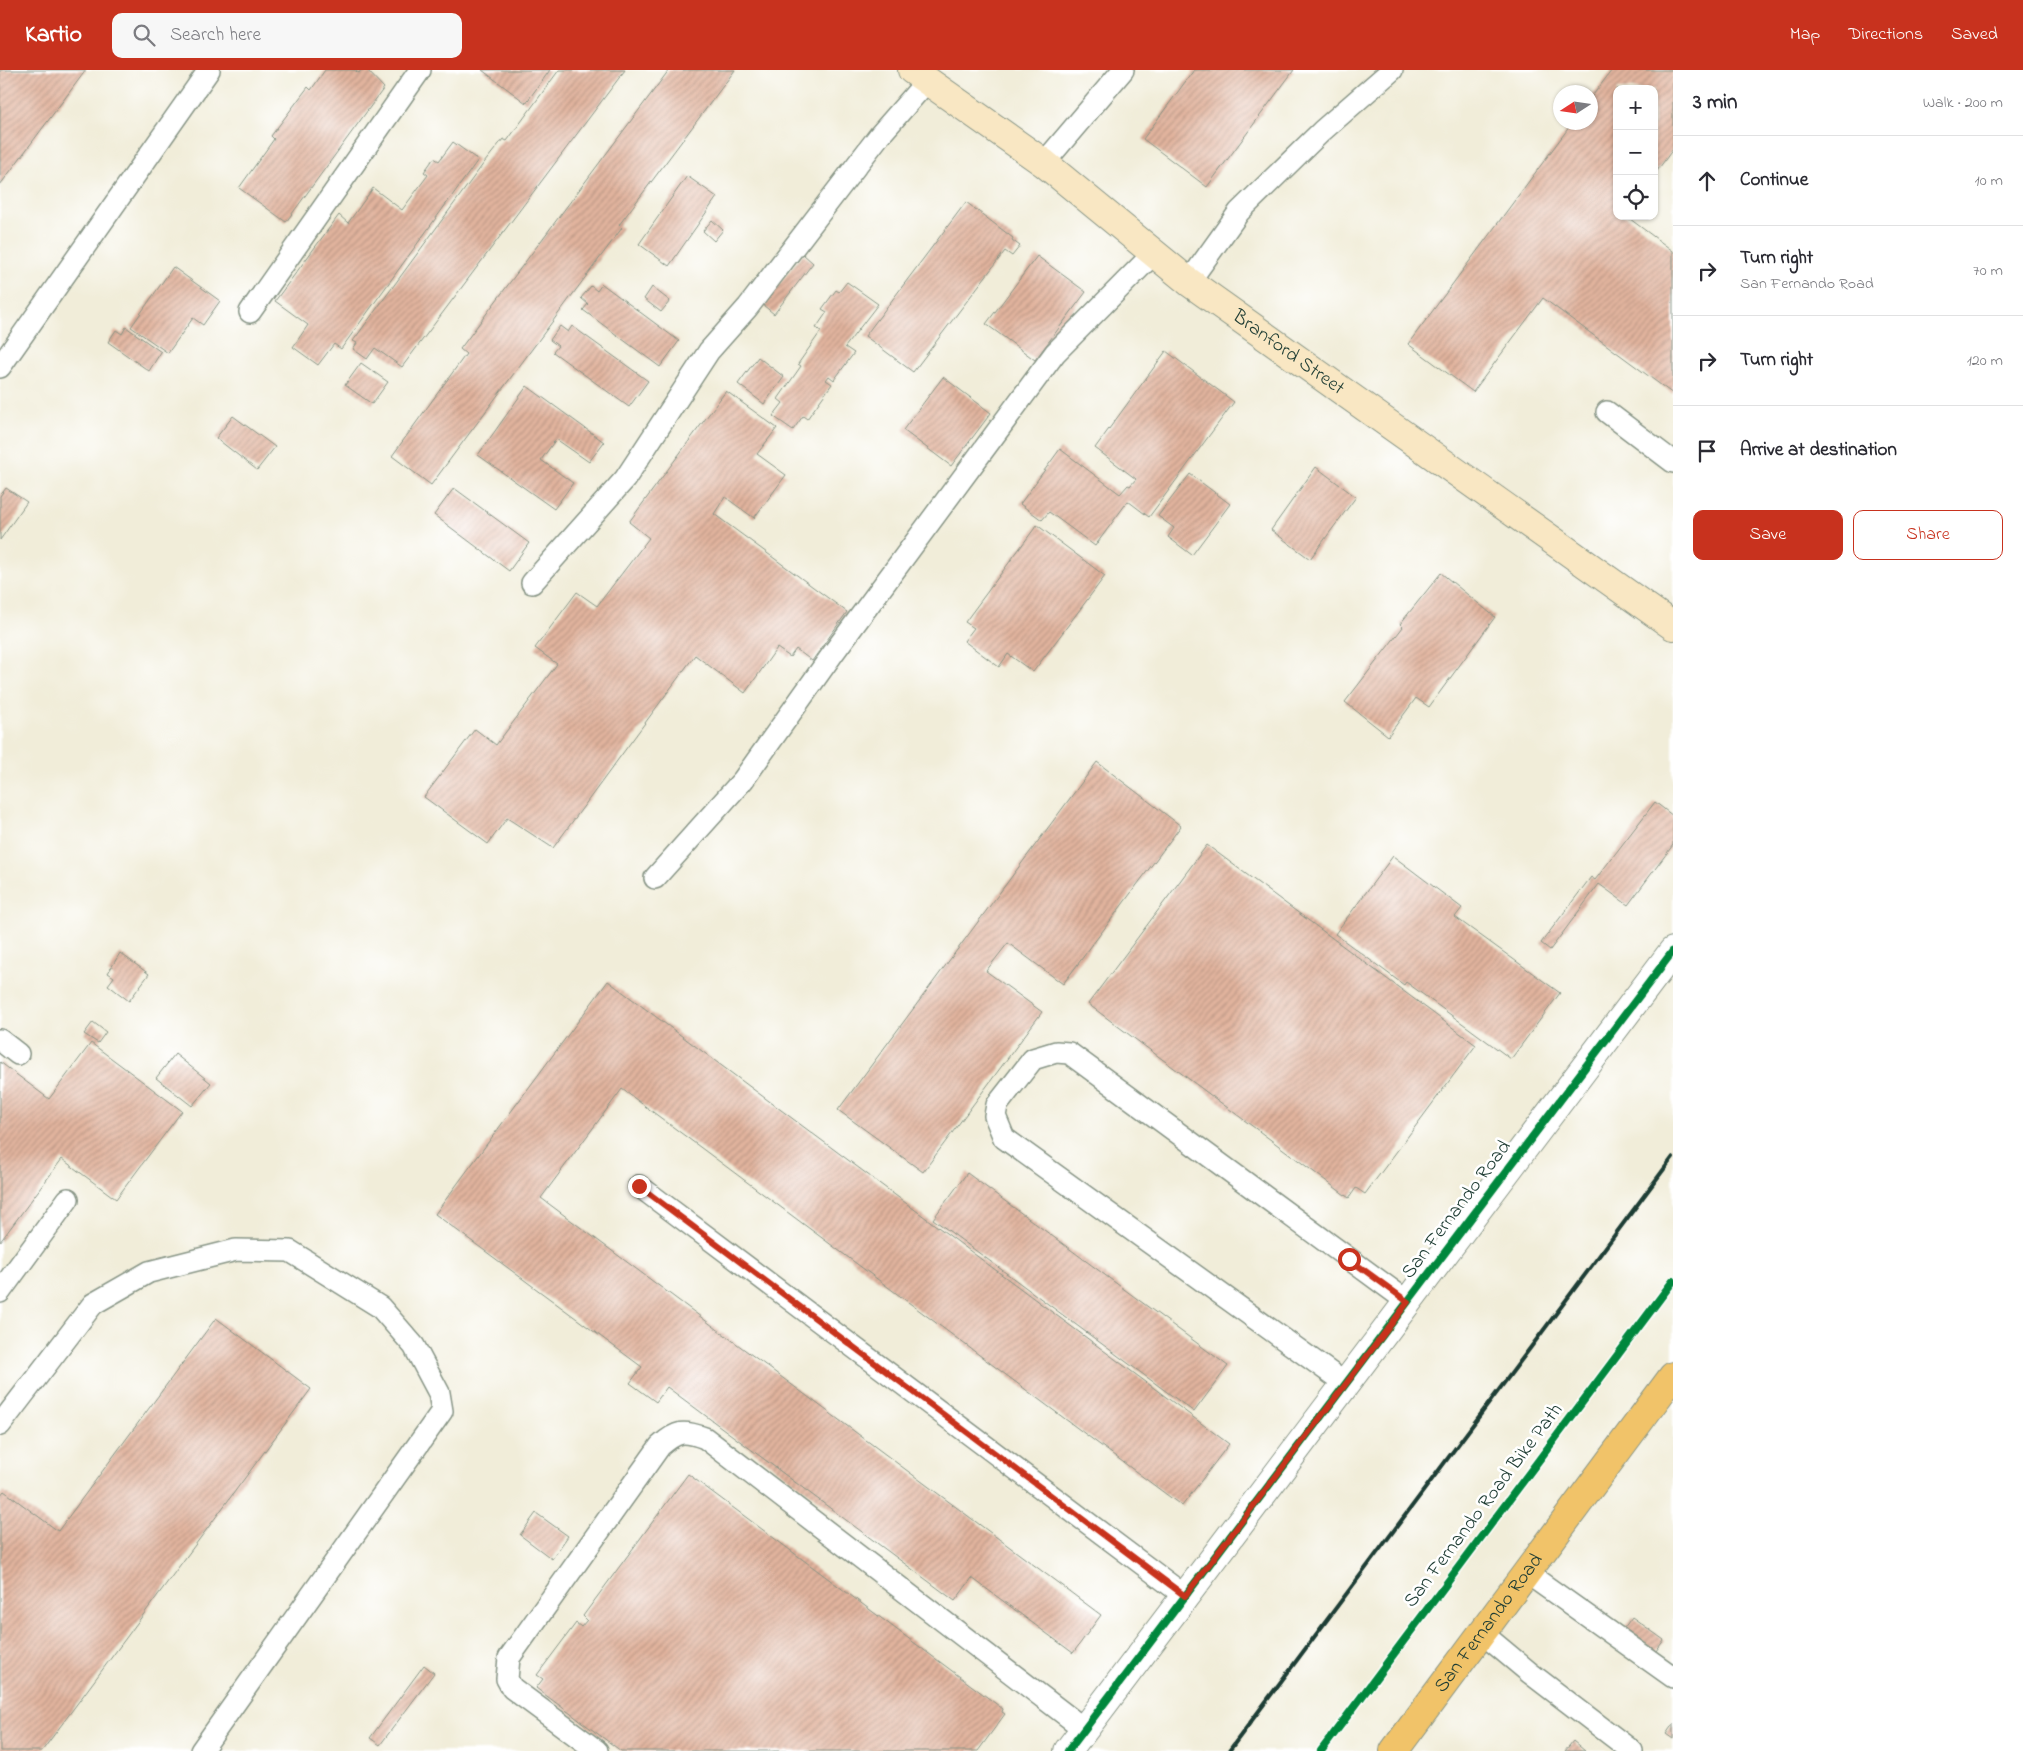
<!DOCTYPE html>
<html lang="en">
<head>
<meta charset="utf-8">
<style>
  body { margin:0; font-family:"Indie Flower",sans-serif; background:#f7f7f7; color:#2b2b33 }
  .controls { position:absolute; right:15px; top:15px; display:grid; overflow:hidden; border-radius:10px; box-shadow:0 1px 4px #0004 }
  .controls button { width:45px; height:45px; display:grid; place-items:center; padding:0; border:0; border-bottom:1px solid #e1e1e2; background:#fff; color:#2b2b33; font:25px sans-serif }
  .compass { position:absolute; left:1553px; top:15px; width:45px; height:45px; border-radius:50%; background:#fff; box-shadow:0 1px 4px #0004; rotate:258deg }
  .stop { position:absolute; width:15px; height:15px; margin:-11px; border:4px solid #c8321e; border-radius:50%; background:#fff }
  .stop.end { background:#c8321e; border-color:#fff; box-shadow:0 1px 5px #0008 }
  .list { margin:0; padding:0; list-style:none }
  h2 { display:flex; justify-content:space-between; align-items:center; height:65px; margin:0; padding:0 20px; font-size:21px }
  h2 small { font-size:16px; font-weight:400; color:#7c7c81 }
  .list li { display:grid; grid-template-columns:32px 1fr auto; gap:15px; align-items:center; box-sizing:border-box; height:90px; padding:0 20px; border-top:1px solid #e1e1e2 }
  .list b { display:block; font-size:19px; white-space:nowrap }
  .list p { margin:0; font-size:16px; white-space:nowrap; color:#7c7c81 }
  .list em { font-size:16px; font-style:normal; color:#7c7c81 }
  .actions { display:flex; gap:10px; padding:15px 20px }
  .actions a { flex:1; padding:11px 0; border:1px solid #c8321e; border-radius:10px; text-align:center; font-size:18px; color:#c8321e }
  .actions .main { background:#c8321e; color:#fff }
  .icon { flex:none; width:28px; height:28px; fill:none; stroke:currentColor; stroke-width:2; stroke-linecap:round; stroke-linejoin:round }
  .map { position:relative; flex:none; width:1673px; height:1681px; overflow:hidden }
  header { display:flex; align-items:center; gap:30px; box-sizing:border-box; height:70px; padding:0 25px; background:#c8321e; color:#fff }
  header strong { font-size:24px }
  nav { display:flex; gap:28px; margin-inline-start:auto; font-size:18px }
  .search { width:350px; height:45px; background:#f7f7f7; display:flex; align-items:center; gap:12px; box-sizing:border-box; padding:0 18px; border-radius:10px; color:#7c7c81; font-size:19px }
  main { display:flex }
  aside { flex:1; background:#fff }
  .map>svg:first-child { display:block }
  .building { fill:url(#building-hatch) }
  .lines { fill:none; stroke-linecap:round; stroke-linejoin:round }
  .service-casing { stroke:#889586; stroke-width:24 }
  .minor-casing { stroke:#889586; stroke-width:30 }
  .secondary-casing { stroke:#889586; stroke-width:30 }
  .primary-casing { stroke:#889586; stroke-width:30 }
  .service { stroke:#fff; stroke-width:21 }
  .minor { stroke:#fff; stroke-width:28 }
  .secondary { stroke:#f9e7c3; stroke-width:28 }
  .primary { stroke:#f1c369; stroke-width:28 }
  .rail { stroke:#1f3d34; stroke-width:4 }
  .cycleway-casing { stroke:#fff; stroke-width:11 }
  .cycleway { stroke:#00873e; stroke-width:8 }
  .route { stroke:#c8321e; stroke-width:6 }
  .labels { text-anchor:middle; dominant-baseline:central; stroke-width:5; stroke-linejoin:round; paint-order:stroke }
  .street-label { font-size:20px; fill:#1f3d34; stroke:#fff }
</style>
</head>
<body>
<header>
<strong>Kartio</strong>
<div class="search"><svg class="icon" aria-label="search" viewBox="0 0 24 24"><circle cx="10" cy="10" r="6"/><path d="M15 15l6 6"/></svg>Search here</div>
<nav><a>Map</a><a>Directions</a><a>Saved</a></nav>
</header>
<main>
<div class="map">
<svg width="1673" height="1681" viewBox="0 0 1673 1681">
  <defs>
    <pattern id="building-hatch" width="6" height="6" patternUnits="userSpaceOnUse" patternTransform="scale(1.25)"><rect width="6" height="6" fill="#e2b49e"/><path d="M-1 1l2-2M0 6l6-6M5 7l2-2" fill="none" stroke="#b79482"/></pattern>
  </defs>
  <rect width="100%" height="100%" fill="#fff"/>
  <filter id="ink" filterUnits="userSpaceOnUse"><feTurbulence type="fractalNoise" baseFrequency=".02" numOctaves="2"/><feDisplacementMap in="SourceGraphic" scale="10" xChannelSelector="R" yChannelSelector="G"/><feConvolveMatrix kernelMatrix="1 2 1 2 8 2 1 2 1" color-interpolation-filters="sRGB"/></filter>
  <filter id="wash" filterUnits="userSpaceOnUse"><feTurbulence type="fractalNoise" baseFrequency=".0096" numOctaves="4" result="noise"/><feDisplacementMap in="SourceGraphic" scale="20" xChannelSelector="R" yChannelSelector="G"/><feGaussianBlur stdDeviation="1.12" result="paint"/><feColorMatrix in="noise" values="0 0 0 0 0 0 0 0 0 0 0 0 0 0 0 0 0 1.4 0 .05"/><feComposite in="paint" operator="in"/></filter>
  <g filter="url(#wash)">
    <rect width="100%" height="100%" fill="#f1edd9"/>
    <g id="blocks">
      <!-- building -->
      <g class="building">
        <path d="M0,0H86L0,115Z"/>
        <path d="M325,0H354L359,3L361,0H367L384,18L286,152L239,118L274,69L271,66L308,17L311,20Z"/>
        <path d="M482,0H550L526,33Z"/>
        <path d="M559,0H625L402,297L375,278L367,289L353,279L357,273L353,271L484,93L503,69L507,71Z"/>
        <path d="M669,0H735L619,155L622,158L431,415L392,386L466,284L460,279Z"/>
        <path d="M1194,0H1294L1207,117L1143,69Z"/>
        <path d="M1612,0H1673V79L1654,105V19H1617V146H1626L1673,181V324L1543,228L1473,322L1408,274L1573,52H1590V29Z"/>
        <path d="M453,72L478,90L341,279L334,274L318,295L293,277L308,255L275,231L339,145L348,153L373,118L402,140L428,105L424,102L434,88L439,91Z"/>
        <path d="M687,106L717,127L669,196L639,174Z"/>
        <path d="M966,132L1013,168L1012,170L1020,176L1012,186L1005,181L913,302L865,266Z"/>
        <path d="M712,150L723,160L714,171L703,161Z"/>
        <path d="M803,184L813,193L774,244L763,235Z"/>
        <path d="M1037,186L1086,222L1035,290L986,254Z"/>
        <path d="M173,197L220,231L203,255L193,248L168,283L131,257Z"/>
        <path d="M847,212L878,234L845,277L854,283L834,310L829,306L826,310L832,314L807,349L803,346L793,360L773,346L783,333L778,329L801,296L798,294L821,261L816,258L827,242L822,239L836,220L839,222Z"/>
        <path d="M602,214L679,271L660,297L583,240L588,234L581,228L591,216L597,221Z"/>
        <path d="M652,217L670,231L661,242L644,229Z"/>
        <path d="M560,256L568,262L572,256L648,311L629,337L553,282L558,276L550,270Z"/>
        <path d="M126,257L161,282L149,301L108,272L116,260L122,264Z"/>
        <path d="M1166,281L1234,332L1149,447L1128,431L1095,476L1049,442L1042,450L1020,434L1060,379L1120,424L1128,415L1130,416L1136,409L1095,378Z"/>
        <path d="M758,287L784,307L764,334L738,314Z"/>
        <path d="M361,293L388,312L372,334L345,315Z"/>
        <path d="M943,307L991,343L951,396L903,360Z"/>
        <path d="M527,316L604,372L589,392L556,369L541,390L573,413L554,439L478,385Z"/>
        <path d="M726,321L777,358L757,384L786,405L754,448L725,427L714,444L847,542L812,591L796,579L790,587L777,578L745,623L695,585L553,778L507,748L488,774L424,727L475,659L496,675L557,594L535,578L577,522L597,536L649,468L629,452Z"/>
        <path d="M233,346L275,377L257,400L216,368Z"/>
        <path d="M1316,397L1356,427L1310,489L1271,460Z"/>
        <path d="M1190,404L1230,434L1192,485L1168,467L1174,458L1158,446Z"/>
        <path d="M6,418L27,432L0,470V426Z"/>
        <path d="M454,418L529,473L509,501L434,445Z"/>
        <path d="M1037,455L1105,506L1033,602L1008,584L999,597L964,571L974,558L965,552Z"/>
        <path d="M1441,503L1495,547L1429,637L1416,628L1388,666L1345,632L1403,557L1400,554Z"/>
        <path d="M1097,692L1181,756L1063,914L1008,873L986,901L1042,942L923,1102L838,1040Z"/>
        <path d="M1655,732L1673,746V775L1628,835L1599,814L1550,880L1541,873L1591,807L1595,810Z"/>
        <path d="M1207,775L1476,975L1365,1124L1356,1118L1349,1128L1088,934Z"/>
        <path d="M1393,786L1462,838L1455,847L1560,923L1511,989L1406,912L1404,915L1335,864Z"/>
        <path d="M120,883L149,904L129,931L108,915L114,907L108,903Z"/>
        <path d="M608,911L1229,1374L1182,1436L622,1019L541,1128L1101,1545L1073,1583L972,1508L955,1531L667,1317L656,1332L630,1313L642,1297L435,1144Z"/>
        <path d="M93,952L106,962L98,973L84,964Z"/>
        <path d="M91,973L182,1041L116,1129L62,1089L0,1172V992L49,1029Z"/>
        <path d="M175,984L211,1013L192,1036L156,1008Z"/>
        <path d="M967,1103L1228,1296L1194,1342L933,1149Z"/>
        <path d="M216,1248L311,1319L42,1681H0V1426L4,1421L58,1461Z"/>
        <path d="M688,1404L1003,1639L1002,1642L1005,1644L978,1681H621L536,1618L543,1609L537,1605L576,1553L581,1557L587,1550L583,1546Z"/>
        <path d="M536,1443L568,1466L552,1489L520,1465Z"/>
        <path d="M1632,1547L1664,1570L1656,1581L1624,1558Z"/>
        <path d="M424,1595L434,1603L380,1675L370,1668Z"/>
        <path d="M1673,1654V1669L1666,1664Z"/>
        <path d="M1573,1671L1585,1681H1565Z"/>
      </g>
    </g>
  </g>
  <g filter="url(#ink)">
    <use href="#blocks" fill-opacity="0" stroke="#889586" stroke-width="1"/>
    <g class="lines">
      <defs>
        <g id="service">
          <path d="M1044,93L1123,0"/>
          <path d="M1189,212L1239,142L1322,61L1392,0"/>
          <path d="M250,242L420,0"/>
          <path d="M0,297L209,0"/>
          <path d="M1607,342L1673,392"/>
          <path d="M532,513L625,409L709,281L748,237L879,66L927,11"/>
          <path d="M655,808L743,710L834,582L1055,283L1154,183"/>
          <path d="M0,970L18,984"/>
          <path d="M639,1116L1185,1526"/>
          <path d="M0,1222L68,1129"/>
          <path d="M1346,1314L1004,1068L995,1046L997,1035L1033,989L1056,982L1069,983L1408,1232"/>
          <path d="M0,1355L93,1234L149,1202L236,1180L290,1181L380,1237L414,1276L439,1323L442,1341L201,1681"/>
          <path d="M1527,1503L1673,1607"/>
          <path d="M1482,1563L1530,1603L1632,1681"/>
          <path d="M597,1681L512,1618L507,1609L509,1588L660,1376C677,1361 683,1360 705,1368L1084,1659"/>
        </g>
        <path id="minor" d="M1068,1681L1673,881"/>
        <g id="secondary">
          <path id="s1" d="M912,0L1044,93L1189,212L1673,556"/>
        </g>
        <g id="primary">
          <path id="s2" d="M1394,1681L1673,1306"/>
        </g>
      </defs>
      <!-- service casing -->
      <use href="#service" class="service-casing"/>
      <!-- minor casing -->
      <use href="#minor" class="minor-casing"/>
      <!-- secondary casing -->
      <use href="#secondary" class="secondary-casing"/>
      <!-- primary casing -->
      <use href="#primary" class="primary-casing"/>
      <!-- service -->
      <use href="#service" class="service"/>
      <!-- minor -->
      <use href="#minor" class="minor"/>
      <!-- secondary -->
      <use href="#secondary" class="secondary"/>
      <!-- primary -->
      <use href="#primary" class="primary"/>
      <!-- rail -->
      <path class="rail" d="M1229,1681L1673,1087"/>
      <defs>
        <g id="cycleway">
          <path d="M1068,1681L1673,881"/>
          <path d="M1321,1681L1673,1211"/>
        </g>
      </defs>
      <!-- cycleway casing -->
      <use href="#cycleway" class="cycleway-casing"/>
      <!-- cycleway -->
      <use href="#cycleway" class="cycleway"/>
    </g>
  </g>
  <g class="lines" filter="url(#ink)">
    <!-- route -->
    <path class="route" d="M639,1116L1185,1526L1408,1232L1349,1189"/>
  </g>
  <g class="labels">
    <!-- street labels -->
    <g class="street-label">
      <text stroke="none"><textPath href="#s1" startOffset="471">Branford Street</textPath></text>
      <text transform="translate(1457 1140) rotate(-53)">San Fernando Road</text>
      <text transform="translate(1484 1436) rotate(-53)">San Fernando Road Bike Path</text>
      <text stroke="none"><textPath href="#s2" startOffset="159">San Fernando Road</textPath></text>
    </g>
  </g>
</svg>
<div class="controls">
<button>+</button>
<button>−</button>
<button><svg class="icon" aria-label="locate" viewBox="0 0 24 24"><circle cx="12" cy="12" r="6"/><path d="M12 2v4M12 18v4M2 12h4M18 12h4"/></svg></button>
</div>
<svg class="compass" viewBox="-18 -18 36 36"><path d="M0-13l5 13h-10z" fill="#e53935"/><path d="M0 13l5-13h-10z" fill="#7c7c81"/></svg>
<div class="stop" style="left:1349px;top:1189px"></div>
<div class="stop end" style="left:639px;top:1116px"></div>
</div>
<aside>
<h2>3 min<small>Walk · 200 m</small></h2>
<ul class="list">
<li><svg class="icon" aria-label="ahead" viewBox="0 0 24 24"><path d="M12 20V5M6 11l6-6 6 6"/></svg><div><b>Continue</b></div><em>10 m</em></li>
<li><svg class="icon" aria-label="right" viewBox="0 0 24 24"><path d="M7 20v-9h11M14 6l5 5-5 5"/></svg><div><b>Turn right</b><p>San Fernando Road</p></div><em>70 m</em></li>
<li><svg class="icon" aria-label="right" viewBox="0 0 24 24"><path d="M7 20v-9h11M14 6l5 5-5 5"/></svg><div><b>Turn right</b></div><em>120 m</em></li>
<li><svg class="icon" aria-label="arrive" viewBox="0 0 24 24"><path d="M6 21V4h12l-3 4 3 4H6"/></svg><div><b>Arrive at destination</b></div></li>
</ul>
<div class="actions"><a class="main">Save</a><a>Share</a></div>
</aside>
</main>
</body>
</html>
